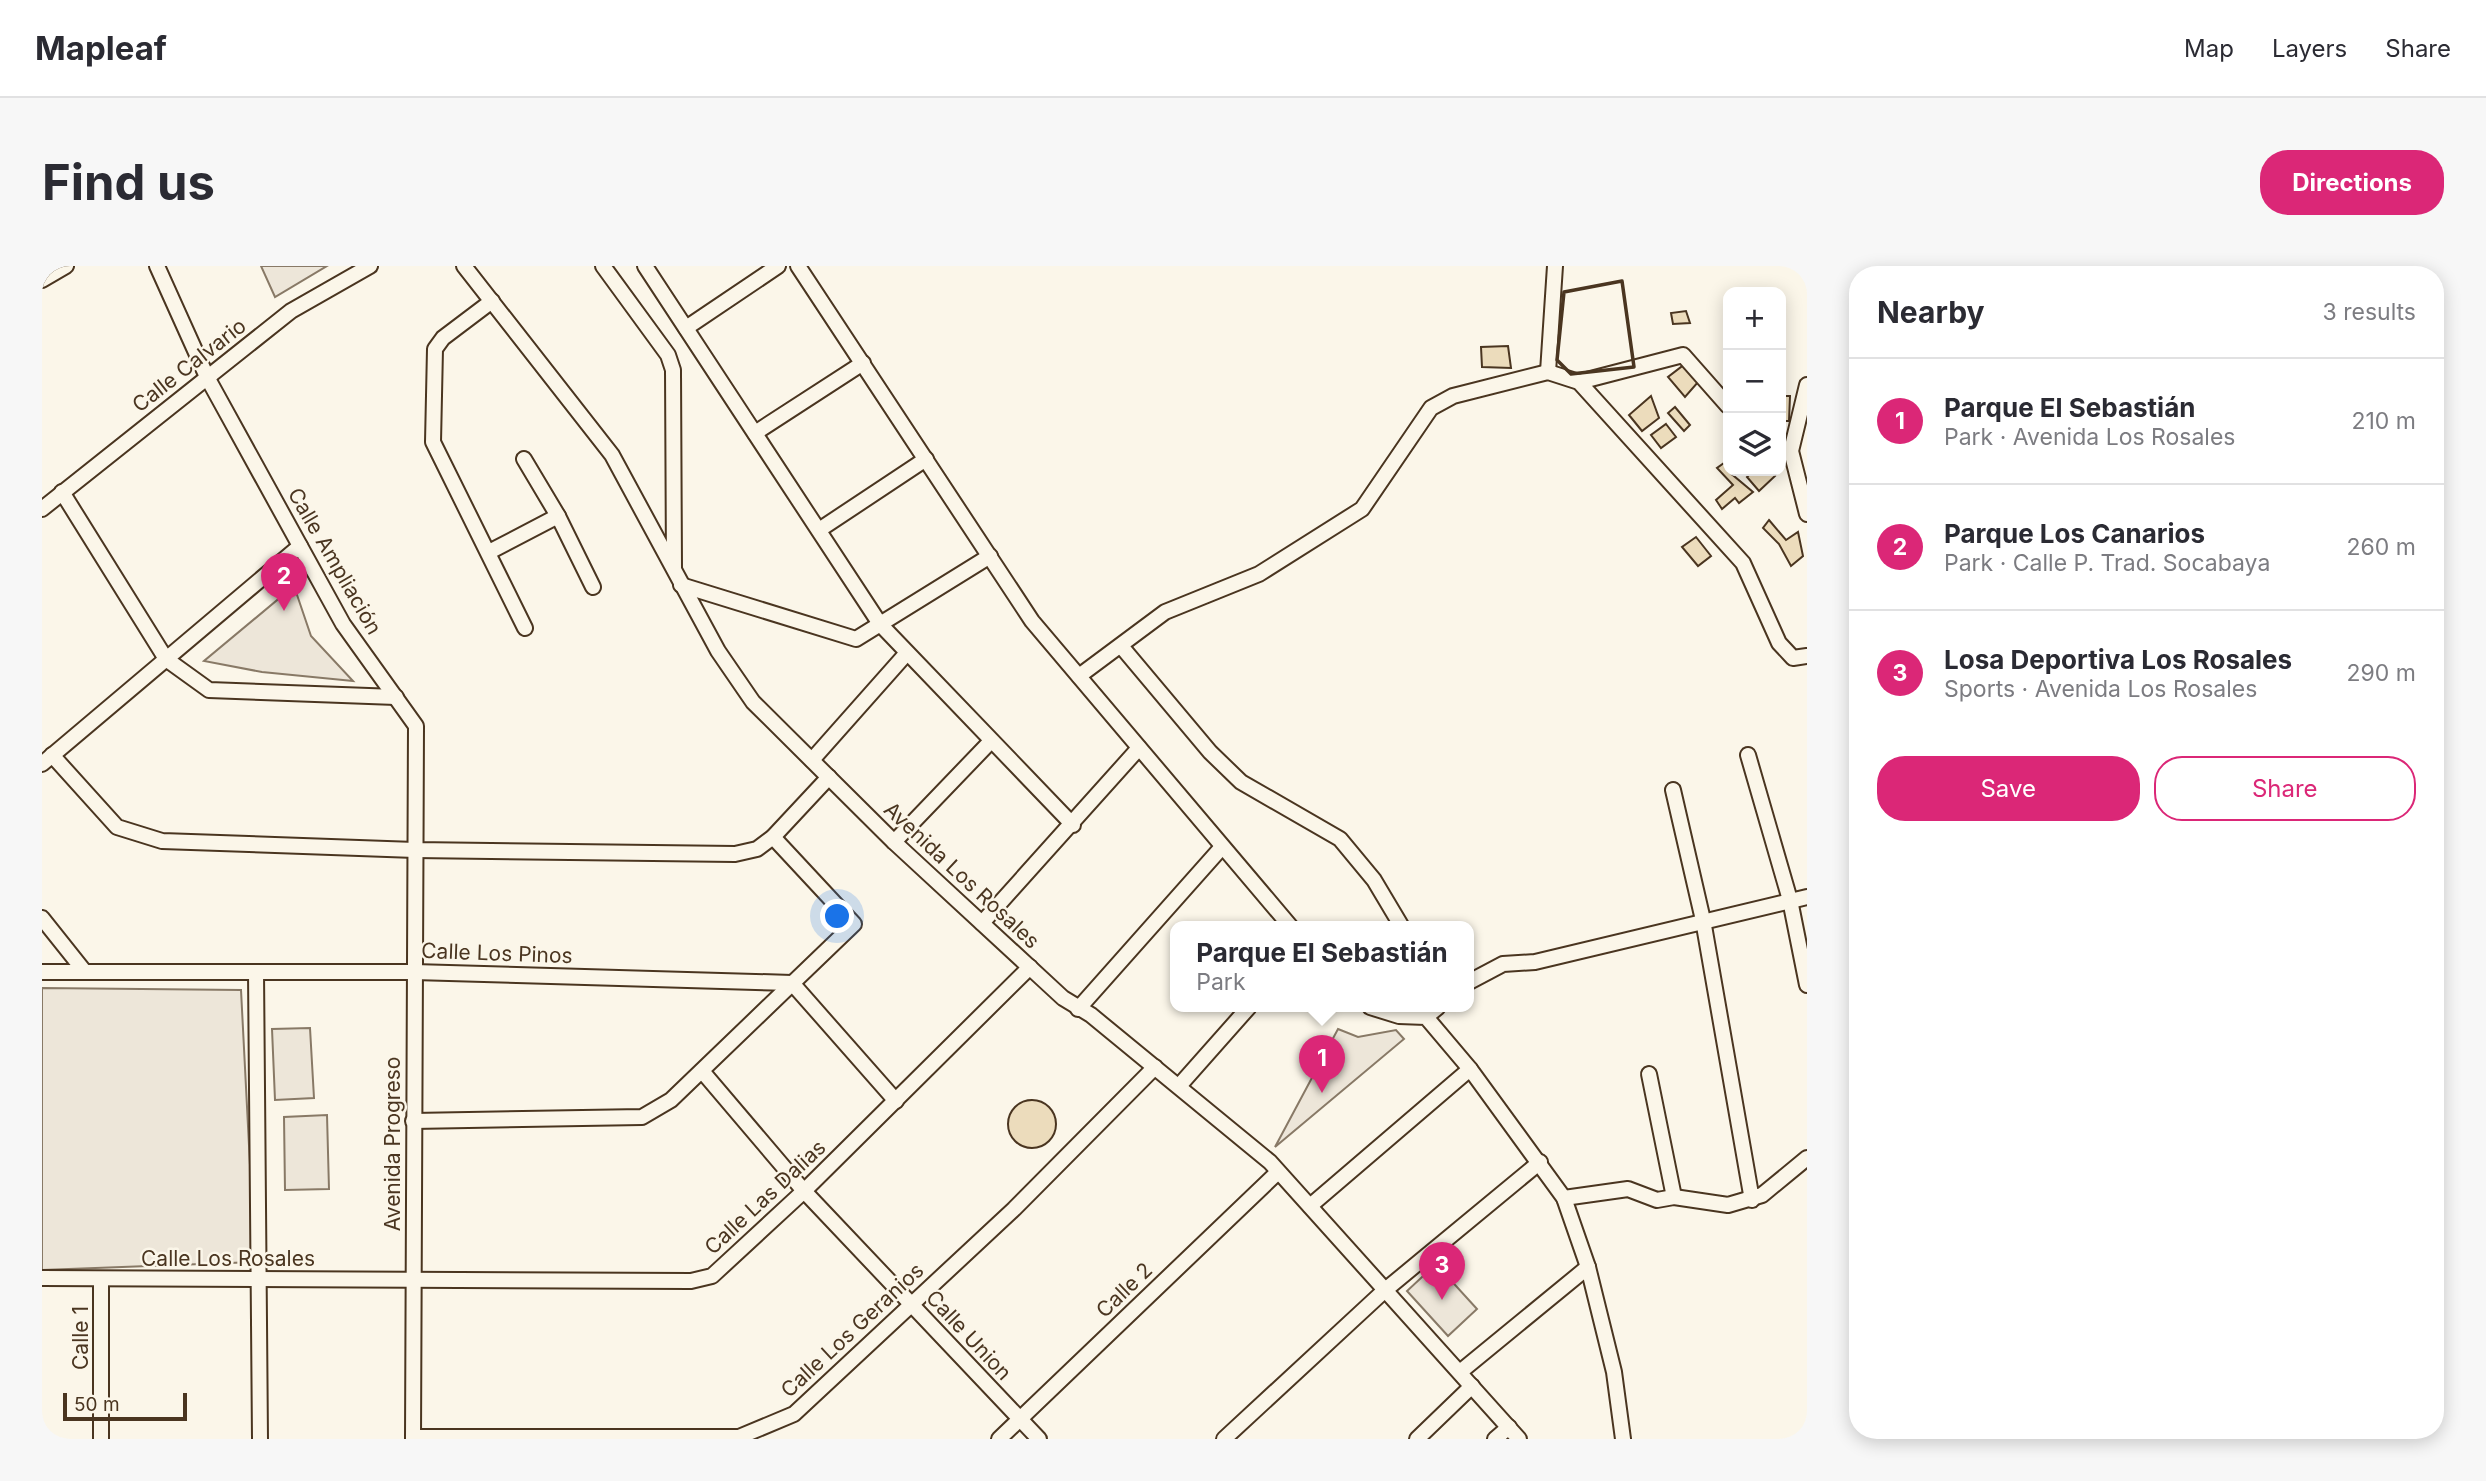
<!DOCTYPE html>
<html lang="en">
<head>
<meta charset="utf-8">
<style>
  body { margin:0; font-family:Inter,sans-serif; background:#f7f7f7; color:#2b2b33 }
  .controls { position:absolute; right:21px; top:21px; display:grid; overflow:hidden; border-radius:14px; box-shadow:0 4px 18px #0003 }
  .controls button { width:63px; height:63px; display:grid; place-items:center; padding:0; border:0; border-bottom:2px solid #e1e1e2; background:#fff; color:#2b2b33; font:35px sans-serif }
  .scale { position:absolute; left:21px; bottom:18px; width:124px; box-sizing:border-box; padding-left:7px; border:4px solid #4a3520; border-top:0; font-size:19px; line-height:24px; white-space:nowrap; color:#4a3520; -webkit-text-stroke:5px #fbf6e9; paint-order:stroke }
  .you { position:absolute; left:796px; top:651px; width:24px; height:24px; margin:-18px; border:5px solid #fff; border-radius:50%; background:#1a73e8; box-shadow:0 0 0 10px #1a73e833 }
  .badge { display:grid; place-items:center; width:46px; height:46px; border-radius:50%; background:#db2777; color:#fff; font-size:23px; font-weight:700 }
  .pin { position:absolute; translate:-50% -58px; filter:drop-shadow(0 2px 4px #0008) }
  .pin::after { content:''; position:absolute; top:37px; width:24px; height:21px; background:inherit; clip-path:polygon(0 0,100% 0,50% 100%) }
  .popup { position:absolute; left:1128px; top:655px; width:304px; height:91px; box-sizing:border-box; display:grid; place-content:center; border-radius:14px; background:#fff; filter:drop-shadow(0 2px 5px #0005); font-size:23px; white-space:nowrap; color:#7c7c81 }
  .popup b { font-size:26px; color:#2b2b33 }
  .popup::after { content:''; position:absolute; left:50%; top:100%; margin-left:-14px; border:14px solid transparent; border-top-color:#fff }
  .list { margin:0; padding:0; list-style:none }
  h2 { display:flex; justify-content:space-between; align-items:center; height:91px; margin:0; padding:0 28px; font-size:30px }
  h2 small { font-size:23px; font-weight:400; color:#7c7c81 }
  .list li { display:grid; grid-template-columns:46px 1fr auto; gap:21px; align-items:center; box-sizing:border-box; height:126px; padding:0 28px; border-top:2px solid #e1e1e2 }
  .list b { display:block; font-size:26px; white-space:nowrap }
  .list p { margin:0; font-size:23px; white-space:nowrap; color:#7c7c81 }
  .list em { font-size:23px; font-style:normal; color:#7c7c81 }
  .actions { display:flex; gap:14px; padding:21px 28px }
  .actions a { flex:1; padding:16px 0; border:2px solid #db2777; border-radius:28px; text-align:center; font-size:24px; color:#db2777 }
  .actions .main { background:#db2777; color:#fff }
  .icon { flex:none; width:38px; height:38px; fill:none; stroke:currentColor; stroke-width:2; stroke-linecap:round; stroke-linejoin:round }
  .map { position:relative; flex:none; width:1765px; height:1173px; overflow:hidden; border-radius:28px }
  header { display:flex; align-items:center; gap:42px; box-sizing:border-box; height:98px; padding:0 35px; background:#fff; border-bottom:2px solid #e1e1e2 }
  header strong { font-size:33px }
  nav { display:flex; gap:38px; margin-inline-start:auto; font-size:24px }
  .intro { display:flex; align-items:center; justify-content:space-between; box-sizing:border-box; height:168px; padding:0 42px }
  h1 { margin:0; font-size:49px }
  .button { padding:18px 32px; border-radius:28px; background:#db2777; color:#fff; font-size:24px; font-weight:700 }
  main { display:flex; gap:42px; padding:0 42px }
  aside { flex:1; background:#fff; border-radius:28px; box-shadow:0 4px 18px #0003 }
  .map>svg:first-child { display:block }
  .green { fill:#ede6d9; stroke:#887966; stroke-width:2 }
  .building { fill:#ecdcbc; stroke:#4a3520; stroke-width:2 }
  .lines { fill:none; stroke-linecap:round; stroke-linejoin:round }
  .minor-casing { stroke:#4a3520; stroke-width:18 }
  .minor { stroke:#fbf6e9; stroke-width:14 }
  .wall { stroke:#4a3520; stroke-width:3.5 }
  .labels { text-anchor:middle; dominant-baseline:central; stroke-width:5; stroke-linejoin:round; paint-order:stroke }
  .street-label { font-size:21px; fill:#4a3520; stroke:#fbf6e9 }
</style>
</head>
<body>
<header>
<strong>Mapleaf</strong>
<nav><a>Map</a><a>Layers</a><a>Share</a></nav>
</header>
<div class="intro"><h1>Find us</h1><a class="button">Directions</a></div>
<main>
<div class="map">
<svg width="1765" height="1173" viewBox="0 0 1765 1173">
  <rect width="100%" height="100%" fill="#fbf6e9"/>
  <!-- green -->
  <g class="green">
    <path d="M219,0H285L233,31Z"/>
    <path d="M252,320L269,370L311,415L220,406L162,395Z"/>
    <path d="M0,722L199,724L213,996L0,1004Z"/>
    <path d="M268,762L272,832L233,834L230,763Z"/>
    <path d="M1296,763L1316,771L1354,764L1362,773L1233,881Z"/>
    <path d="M285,849L287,923L243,924L242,851Z"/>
    <path d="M1394,998L1435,1043L1406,1070L1365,1025Z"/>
  </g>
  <!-- building -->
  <g class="building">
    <path d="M1644,45L1648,57L1631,58L1629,47Z"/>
    <path d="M1466,80L1469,102L1440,101L1439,81Z"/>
    <path d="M1643,98L1657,115L1643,131L1626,111Z"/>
    <path d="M1609,130L1617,152L1600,165L1587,149Z"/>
    <path d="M1739,130H1748L1747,155H1739Z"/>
    <path d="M1633,141L1648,159L1642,165L1626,147Z"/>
    <path d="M1624,158L1634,171L1619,182L1609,169Z"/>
    <path d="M1682,197L1686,205L1711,226L1697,237L1693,232L1680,243L1674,234L1691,219L1675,202Z"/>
    <path d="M1711,205H1728L1733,210L1717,225L1705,211Z"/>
    <path d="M1727,254L1744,274L1756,266L1761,290L1749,300L1737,278L1721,262Z"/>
    <path d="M1654,271L1669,290L1656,300L1640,281Z"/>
    <circle cx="990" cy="858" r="24"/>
  </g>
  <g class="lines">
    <defs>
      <g id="minor">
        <path d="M115,0L165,111L301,358L374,460L371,1173"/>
        <path d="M422,0L570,189L676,385L711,436L852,576L1021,732L1049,749L1228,896L1477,1173"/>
        <path d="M561,0L626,89L631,104L632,302"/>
        <path d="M603,0L838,358L1031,559"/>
        <path d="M756,0L990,355L1249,661"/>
        <path d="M0,14L24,0"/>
        <path d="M450,35L401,72L393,83L391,176L483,362"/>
        <path d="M644,62L736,0"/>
        <path d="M1506,106L1513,0"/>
        <path d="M1537,116L1641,89L1686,140"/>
        <path d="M1765,119L1749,185L1765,248"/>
        <path d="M713,167L821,97"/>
        <path d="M482,193L516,250L551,321"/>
        <path d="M20,226L124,393L167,424L354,431"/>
        <path d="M0,243L249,45L328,0"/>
        <path d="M777,264L884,193"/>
        <path d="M447,286L516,250"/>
        <path d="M639,319L814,373L948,290"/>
        <path d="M1079,380L1168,486L1199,516L1298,573L1332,614L1360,661"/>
        <path d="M1037,410L1123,346L1217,308L1320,243L1389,142L1411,130L1506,106L1537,116L1701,297L1737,377L1751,392L1765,390"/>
        <path d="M10,489L75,561L120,575L373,584L693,588L715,583L731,571L787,511"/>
        <path d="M1706,489L1748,634L1765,719"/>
        <path d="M770,494L864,388"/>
        <path d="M0,498L258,280"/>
        <path d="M1631,524L1661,654L1710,934"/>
        <path d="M852,576L949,475"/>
        <path d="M0,652L43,706"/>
        <path d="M940,657L1097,482"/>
        <path d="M0,706H372L750,717L854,835"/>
        <path d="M214,706L218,1173"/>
        <path d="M1427,716L1461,698L1493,696L1765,631"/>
        <path d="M1328,741L1357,750L1384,751L1428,803L1522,932L1546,1001L1572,1106L1581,1173"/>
        <path d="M1036,743L1180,581"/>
        <path d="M1384,751L1396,741"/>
        <path d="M660,805L762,925L997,1173"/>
        <path d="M1607,808L1632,931"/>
        <path d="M1137,820L1207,741"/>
        <path d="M371,855L600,851L629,834L812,658L731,571"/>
        <path d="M1522,932L1586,923L1615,934L1632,931L1686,939L1720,929L1765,892"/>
        <path d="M1268,940L1428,803"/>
        <path d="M0,1012L649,1015L670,1010L762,925L988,701"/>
        <path d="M1418,1106L1546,1001"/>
        <path d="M371,1171H697L752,1148L972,943L1113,801"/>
        <path d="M59,1173V1013"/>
        <path d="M957,1173L1236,906"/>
        <path d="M1182,1173L1342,1025L1498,896"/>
        <path d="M1375,1173L1430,1120"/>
        <path d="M1453,1173L1467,1161"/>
      </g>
    </defs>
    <!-- minor casing -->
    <use href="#minor" class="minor-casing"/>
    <!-- minor -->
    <use href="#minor" class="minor"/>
    <!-- wall -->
    <path class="wall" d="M1580,15L1592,101L1529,108L1515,94L1522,26Z"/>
  </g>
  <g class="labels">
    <!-- street labels -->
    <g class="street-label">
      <text transform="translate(147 99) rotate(-38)">Calle Calvario</text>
      <text transform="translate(293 295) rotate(60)">Calle Ampliación</text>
      <text transform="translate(920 609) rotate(43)">Avenida Los Rosales</text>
      <text transform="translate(455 687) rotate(2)">Calle Los Pinos</text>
      <text transform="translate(350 878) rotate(-90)">Avenida Progreso</text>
      <text transform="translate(723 931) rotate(-43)">Calle Las Dalias</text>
      <text x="186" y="992">Calle Los Rosales</text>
      <text transform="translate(1082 1024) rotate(-44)">Calle 2</text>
      <text transform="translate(810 1064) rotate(-43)">Calle Los Geranios</text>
      <text transform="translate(927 1069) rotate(47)">Calle Union</text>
      <text transform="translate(38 1072) rotate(-90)">Calle 1</text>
    </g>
  </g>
</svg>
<div class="controls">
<button>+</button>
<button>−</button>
<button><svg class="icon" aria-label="layers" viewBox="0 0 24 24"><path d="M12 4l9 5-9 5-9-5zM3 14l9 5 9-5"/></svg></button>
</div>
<div class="scale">50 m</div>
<div class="you"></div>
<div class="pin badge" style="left:1280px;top:827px">1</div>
<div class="popup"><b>Parque El Sebastián</b>Park</div>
<div class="pin badge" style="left:242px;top:345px">2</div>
<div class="pin badge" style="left:1400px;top:1034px">3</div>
</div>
<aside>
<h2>Nearby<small>3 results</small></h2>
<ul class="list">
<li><span class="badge">1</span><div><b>Parque El Sebastián</b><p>Park · Avenida Los Rosales</p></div><em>210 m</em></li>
<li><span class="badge">2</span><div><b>Parque Los Canarios</b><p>Park · Calle P. Trad. Socabaya</p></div><em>260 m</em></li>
<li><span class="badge">3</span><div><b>Losa Deportiva Los Rosales</b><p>Sports · Avenida Los Rosales</p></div><em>290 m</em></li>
</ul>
<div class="actions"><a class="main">Save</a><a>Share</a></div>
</aside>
</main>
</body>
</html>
